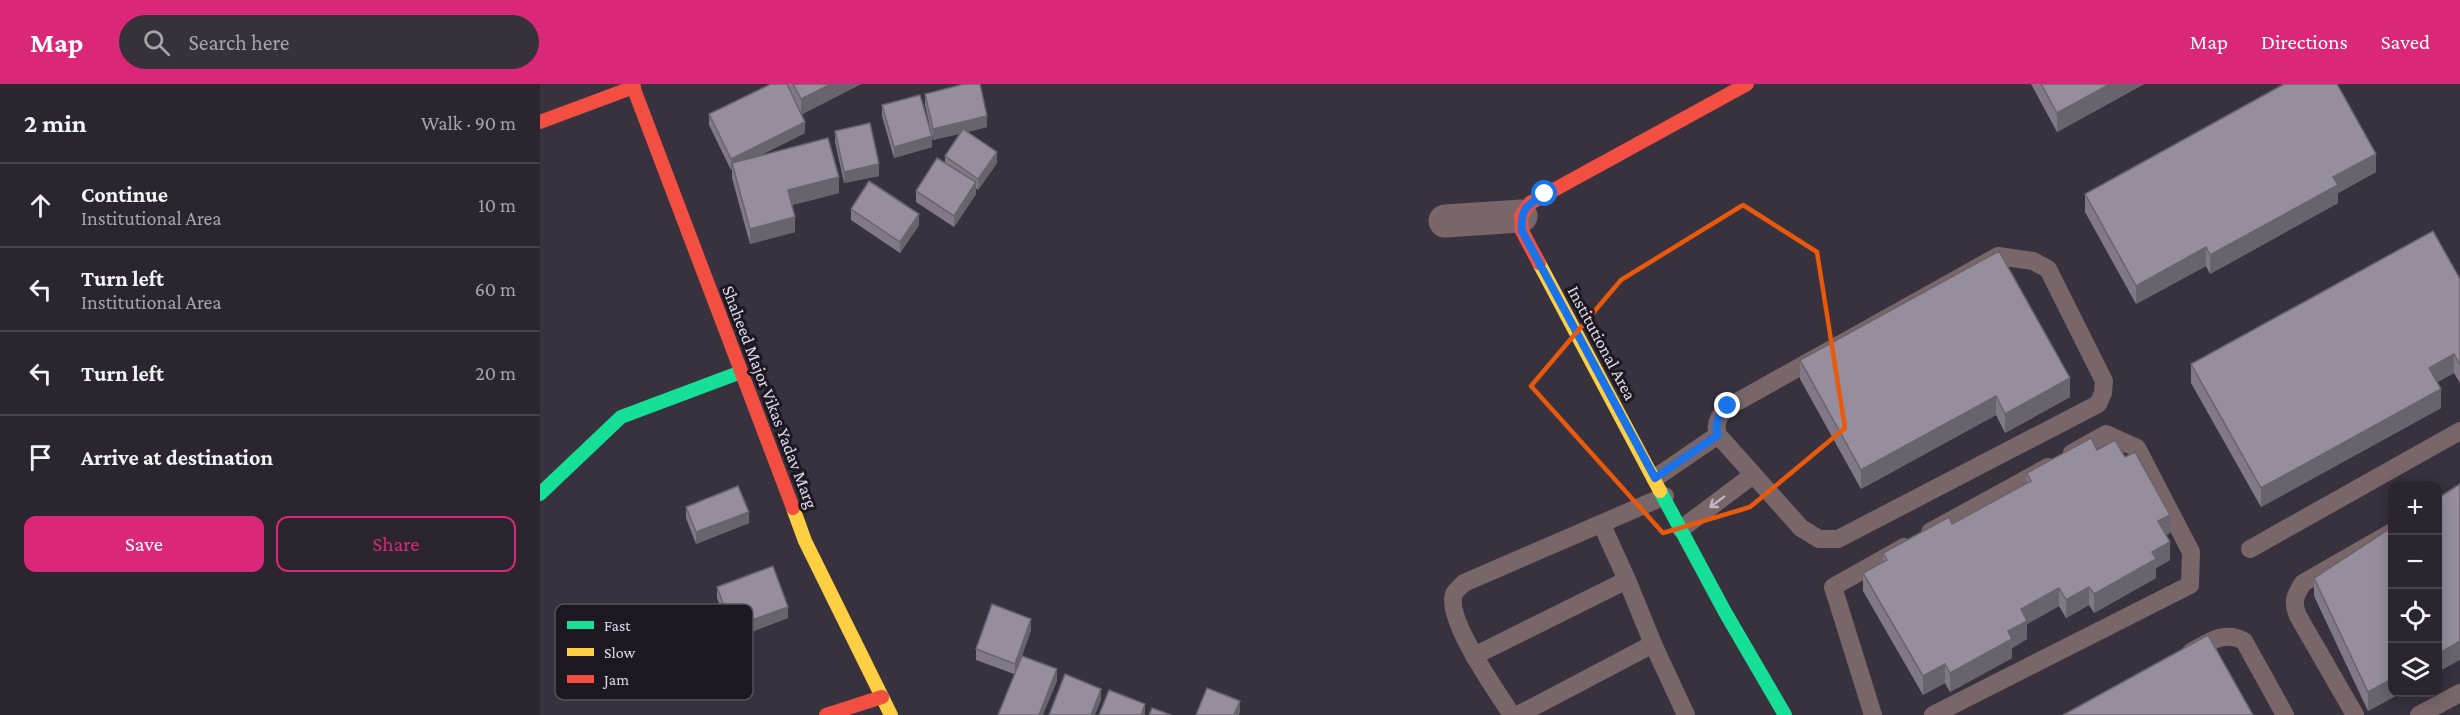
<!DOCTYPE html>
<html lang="en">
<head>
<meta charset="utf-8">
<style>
  body { margin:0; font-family:"Crimson Pro",serif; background:#36313a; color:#f1f3f6 }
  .controls { position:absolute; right:18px; bottom:18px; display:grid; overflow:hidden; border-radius:12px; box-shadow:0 3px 15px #0003 }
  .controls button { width:54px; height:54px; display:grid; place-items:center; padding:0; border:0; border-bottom:2px solid #46424a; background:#2a252e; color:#f1f3f6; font:30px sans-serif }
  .stop { position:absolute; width:18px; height:18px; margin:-14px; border:4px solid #1a73e8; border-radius:50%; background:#fff }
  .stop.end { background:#1a73e8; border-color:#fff; box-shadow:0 2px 6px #0008 }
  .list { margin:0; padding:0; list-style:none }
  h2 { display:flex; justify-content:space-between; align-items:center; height:78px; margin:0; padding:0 24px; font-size:26px }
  h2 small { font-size:20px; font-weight:400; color:#a5a5aa }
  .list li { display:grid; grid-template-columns:39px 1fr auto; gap:18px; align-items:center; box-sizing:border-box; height:84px; padding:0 24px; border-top:2px solid #46424a }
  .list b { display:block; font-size:22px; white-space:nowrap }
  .list p { margin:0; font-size:20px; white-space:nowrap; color:#a5a5aa }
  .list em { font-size:20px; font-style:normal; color:#a5a5aa }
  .actions { display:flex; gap:12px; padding:18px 24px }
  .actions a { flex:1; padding:14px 0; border:2px solid #db2777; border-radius:12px; text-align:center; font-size:21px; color:#db2777 }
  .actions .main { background:#db2777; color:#fff }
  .icon { flex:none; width:33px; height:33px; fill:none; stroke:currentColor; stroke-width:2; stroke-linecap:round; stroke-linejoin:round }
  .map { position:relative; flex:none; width:1920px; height:631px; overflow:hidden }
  header { display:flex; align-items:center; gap:36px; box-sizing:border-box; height:84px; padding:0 30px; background:#db2777; color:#fff }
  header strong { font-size:28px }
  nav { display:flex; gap:33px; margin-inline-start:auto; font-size:21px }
  .search { width:420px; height:54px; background:#36313a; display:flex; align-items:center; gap:15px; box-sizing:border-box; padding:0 21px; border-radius:33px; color:#a5a5aa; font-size:22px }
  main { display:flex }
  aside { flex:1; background:#2a252e }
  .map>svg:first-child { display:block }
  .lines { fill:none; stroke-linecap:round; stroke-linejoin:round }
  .lane { stroke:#796668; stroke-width:18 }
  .street { stroke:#796668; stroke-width:33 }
  .fast { stroke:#16e098; stroke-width:14 }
  .slow { stroke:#ffcf43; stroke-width:14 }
  .jam { stroke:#f24e42; stroke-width:14 }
  .wall { fill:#817a86 }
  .shaded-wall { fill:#69636d }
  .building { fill:#968e9c; stroke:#69636d; stroke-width:1.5 }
  .oneway { stroke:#c2b6c2 }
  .route { stroke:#1a73e8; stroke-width:8 }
  .marked { fill:none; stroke:#e8590c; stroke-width:4.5; stroke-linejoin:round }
  .labels { text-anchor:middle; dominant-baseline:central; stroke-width:6; stroke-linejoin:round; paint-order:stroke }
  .street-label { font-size:18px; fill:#e1d9e8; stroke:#1d1722 }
  .key { fill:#1d1722; stroke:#58515d; stroke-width:1.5 }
  .key-label { font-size:16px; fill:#e1d9e8 }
</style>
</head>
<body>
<header>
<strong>Map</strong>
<div class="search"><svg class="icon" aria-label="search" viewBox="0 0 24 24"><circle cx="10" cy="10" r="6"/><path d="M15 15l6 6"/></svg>Search here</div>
<nav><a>Map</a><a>Directions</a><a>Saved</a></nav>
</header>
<main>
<aside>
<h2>2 min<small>Walk · 90 m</small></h2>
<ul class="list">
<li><svg class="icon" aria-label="ahead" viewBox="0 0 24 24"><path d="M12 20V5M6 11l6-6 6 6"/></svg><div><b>Continue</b><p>Institutional Area</p></div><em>10 m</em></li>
<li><svg class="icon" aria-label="left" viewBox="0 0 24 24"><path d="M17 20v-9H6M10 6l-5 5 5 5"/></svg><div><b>Turn left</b><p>Institutional Area</p></div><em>60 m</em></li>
<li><svg class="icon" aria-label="left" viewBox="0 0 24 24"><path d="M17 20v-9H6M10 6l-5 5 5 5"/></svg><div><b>Turn left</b></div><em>20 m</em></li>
<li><svg class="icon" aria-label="arrive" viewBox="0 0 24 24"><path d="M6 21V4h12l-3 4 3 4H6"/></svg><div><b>Arrive at destination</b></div></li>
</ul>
<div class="actions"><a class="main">Save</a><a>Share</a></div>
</aside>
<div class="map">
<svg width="1920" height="631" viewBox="0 0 1920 631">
  <rect width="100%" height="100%" fill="#38313e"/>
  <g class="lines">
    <!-- lane -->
    <g class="lane">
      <path d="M1458,172L1493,177L1508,185L1564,297L1563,309L1558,320L1298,455H1279L1261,444L1178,351C1174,339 1179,331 1188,323Z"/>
      <path d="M1115,394L1178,351"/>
      <path d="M1141,445L1213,391"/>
      <path d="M1390,448L1508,383"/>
      <path d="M1710,465L1920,347"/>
      <path d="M1113,560L1146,631"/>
      <path d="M1651,568C1669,558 1685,546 1704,557L1745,631"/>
      <path d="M934,572L1087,496L1062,441"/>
      <path d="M972,631C957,608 905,535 914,510C916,506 921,502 924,499L1125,412"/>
      <path d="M978,631L1113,560L1087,496"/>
      <path d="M1333,631L1293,503L1364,463"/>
      <path d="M1393,631L1650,501L1651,468L1597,364L1566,350L1532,369"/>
      <path d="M1815,631L1758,532C1752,518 1755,511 1763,499L1852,448"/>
      <path d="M1879,631L1920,609"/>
    </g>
    <!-- street -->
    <path class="street" d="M905,137L981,132"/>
    <!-- fast -->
    <g class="fast">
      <path d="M1120,407L1185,528L1245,631"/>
      <path d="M0,410L81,333L201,288"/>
    </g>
    <!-- slow -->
    <g class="slow">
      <path d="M999,179L1120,407"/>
      <path d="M253,424L265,457L351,631"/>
    </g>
    <!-- jam -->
    <g class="jam">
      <path d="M92,0L253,424"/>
      <path d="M0,38L94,3"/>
      <path d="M999,179L982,147L981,132L990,119L1207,0"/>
      <path d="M286,631L342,613"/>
    </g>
  </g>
  <!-- wall -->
  <g class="wall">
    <path d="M231,0H321L262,30L265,49L219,72L299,109L252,121L255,148L210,160L192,94V85L191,86L169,41V30Z"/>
    <path d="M1491,0H1604L1517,48Z"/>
    <path d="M385,10L447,43L427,48L457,79L438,106L436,104V110L414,143L376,118V107L405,79V72L419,50L393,56L385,21Z"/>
    <path d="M342,21L392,63L354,74L342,32Z"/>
    <path d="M295,47L339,92L304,99L295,58Z"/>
    <path d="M1836,88L1798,109V119L1670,190L1666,182L1596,220L1545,128V110Z"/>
    <path d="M311,125L379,141L360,169L311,136Z"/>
    <path d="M1920,195V299L1914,289L1897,298L1901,324L1721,423L1651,299V280Z"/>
    <path d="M1260,276L1530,313L1465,349L1456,331L1321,405L1260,295Z"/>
    <path d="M1557,366L1585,373L1630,449L1626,451L1630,476L1616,484V494L1554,529L1549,521L1526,534L1519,522L1487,540V555L1472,564V574L1410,608L1405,599L1383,611L1323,507V489L1343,478V469L1412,440L1487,399V389Z"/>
    <path d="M146,423L209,439L156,460L146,434Z"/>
    <path d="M1774,494L1852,609H1861L1828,627L1774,512Z"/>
    <path d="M177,503L248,534L192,555L177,514Z"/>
    <path d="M491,546L482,572L517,597L474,590L436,576V565Z"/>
  </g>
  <!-- shaded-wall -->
  <g class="shaded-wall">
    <path d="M291,0H321L261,31V15Z"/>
    <path d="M1570,0H1604L1517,48V29Z"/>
    <path d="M447,32V43L393,56V45Z"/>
    <path d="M265,38V49L194,84L192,79V85L191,86V75Z"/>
    <path d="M392,52V63L354,74V63Z"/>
    <path d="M457,68V79L438,106V95Z"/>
    <path d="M1836,70V88L1798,109V119L1670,190V171L1793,93Z"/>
    <path d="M339,80V92L304,99V88Z"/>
    <path d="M299,93V109L248,122V106Z"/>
    <path d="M436,98V110L414,143V132Z"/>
    <path d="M379,130V141L360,169V158Z"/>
    <path d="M255,133V148L210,160V145Z"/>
    <path d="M1666,163V182L1596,220V202Z"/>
    <path d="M1914,270V289L1889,303V284Z"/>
    <path d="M1530,294V313L1465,349V330Z"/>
    <path d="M1901,305V324L1721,423V404Z"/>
    <path d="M1456,312V331L1321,405V386Z"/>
    <path d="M209,428V439L156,460V448Z"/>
    <path d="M1630,431V449L1618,456V437Z"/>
    <path d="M1630,458V476L1616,484V494L1554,529V510L1612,468Z"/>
    <path d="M1549,503V521L1526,534V516Z"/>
    <path d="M1519,504V522L1487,540V555L1472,564V574L1410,608V589L1468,547L1481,525Z"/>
    <path d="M248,523V534L192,555V543Z"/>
    <path d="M491,535V546L475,591V580Z"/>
    <path d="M1920,557V576L1898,588V570Z"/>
    <path d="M1405,580V599L1383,611V592Z"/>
    <path d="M517,585V597L503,631H499Z"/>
    <path d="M1852,595V609H1861L1828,627V608Z"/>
    <path d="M561,605V616L555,631H551Z"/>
    <path d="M700,617V628L699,631H694Z"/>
    <path d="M605,620V631H601Z"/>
  </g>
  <!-- building -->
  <g class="building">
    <path d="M231,0H247L265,38L191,75L169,30Z"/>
    <path d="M253,0H291L261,15Z"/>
    <path d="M424,0H440L447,32L393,45L385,10Z"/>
    <path d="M1501,0H1570L1517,29Z"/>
    <path d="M1744,0H1797L1836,70L1793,93L1798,101L1670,171L1666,163L1596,202L1545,110Z"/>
    <path d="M380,11L392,52L354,63L342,21Z"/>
    <path d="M330,39L339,80L304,88L295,47Z"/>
    <path d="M423,45L457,68L438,95L405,72Z"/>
    <path d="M288,54L299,93L248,106L255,133L210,145L192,79Z"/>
    <path d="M397,74L436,98L414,132L376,107Z"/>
    <path d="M329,97L379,130L360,158L311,125Z"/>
    <path d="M1893,147L1920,195V281L1914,270L1889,284L1901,305L1721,404L1651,280Z"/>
    <path d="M1459,167L1530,294L1465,330L1456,312L1321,386L1260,276Z"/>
    <path d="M1551,354L1557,366L1575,356L1585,373L1595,368L1630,431L1618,437L1630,458L1612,468L1616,475L1554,510L1549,503L1526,516L1519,504L1481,525L1487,537L1468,547L1472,555L1410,589L1405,580L1383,592L1323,489L1347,476L1343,469L1409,433L1412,440L1491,397L1487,389Z"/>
    <path d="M1920,400V557L1898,570V414Z"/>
    <path d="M198,402L209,428L156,448L146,423Z"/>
    <path d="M1852,443V595L1828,608L1774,494Z"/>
    <path d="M233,482L248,523L192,543L177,503Z"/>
    <path d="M452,520L491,535L475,580L436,565Z"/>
    <path d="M1668,551L1713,631H1523Z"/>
    <path d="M482,572L517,585L499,631H458Z"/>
    <path d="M525,590L561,605L551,631H509Z"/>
    <path d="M667,604L700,617L694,631H656Z"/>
    <path d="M569,606L605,620L601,631H559Z"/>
    <path d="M612,624L631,631H609Z"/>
  </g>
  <!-- one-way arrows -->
  <defs><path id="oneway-shaft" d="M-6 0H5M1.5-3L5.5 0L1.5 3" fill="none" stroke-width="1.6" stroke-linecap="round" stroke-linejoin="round" transform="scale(1.5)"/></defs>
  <use class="oneway" href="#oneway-shaft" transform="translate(1177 418) rotate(143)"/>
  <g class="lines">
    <!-- route -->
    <path class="route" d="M1005,110C987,121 980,125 982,147L1115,394L1178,351C1174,339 1179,331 1188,322"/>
  </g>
  <!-- marked area -->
  <path class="marked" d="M1203,121L1277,168L1305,344L1210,423L1123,449L991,302L1081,196Z"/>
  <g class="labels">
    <!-- street labels -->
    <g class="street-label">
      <text transform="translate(1062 259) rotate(62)">Institutional Area</text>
      <text transform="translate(230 313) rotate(69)">Shaheed Major Vikas Yadav Marg</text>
    </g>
  </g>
  <!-- legend -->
  <rect x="15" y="520" width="198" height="96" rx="9" class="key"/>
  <rect x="27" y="537" width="27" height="8" fill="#16e098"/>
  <rect x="27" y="564" width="27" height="8" fill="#ffcf43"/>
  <rect x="27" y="591" width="27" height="8" fill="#f24e42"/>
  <g class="key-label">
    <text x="64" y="547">Fast</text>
    <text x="64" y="574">Slow</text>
    <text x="64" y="601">Jam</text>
  </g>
</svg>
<div class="controls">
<button>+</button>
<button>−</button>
<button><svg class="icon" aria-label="locate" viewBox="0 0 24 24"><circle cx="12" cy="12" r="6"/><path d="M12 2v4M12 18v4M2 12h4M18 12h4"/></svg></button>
<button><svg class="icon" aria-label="layers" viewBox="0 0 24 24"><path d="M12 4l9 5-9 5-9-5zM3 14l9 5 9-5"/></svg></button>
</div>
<div class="stop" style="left:1005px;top:110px"></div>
<div class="stop end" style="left:1188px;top:322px"></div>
</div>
</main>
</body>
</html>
